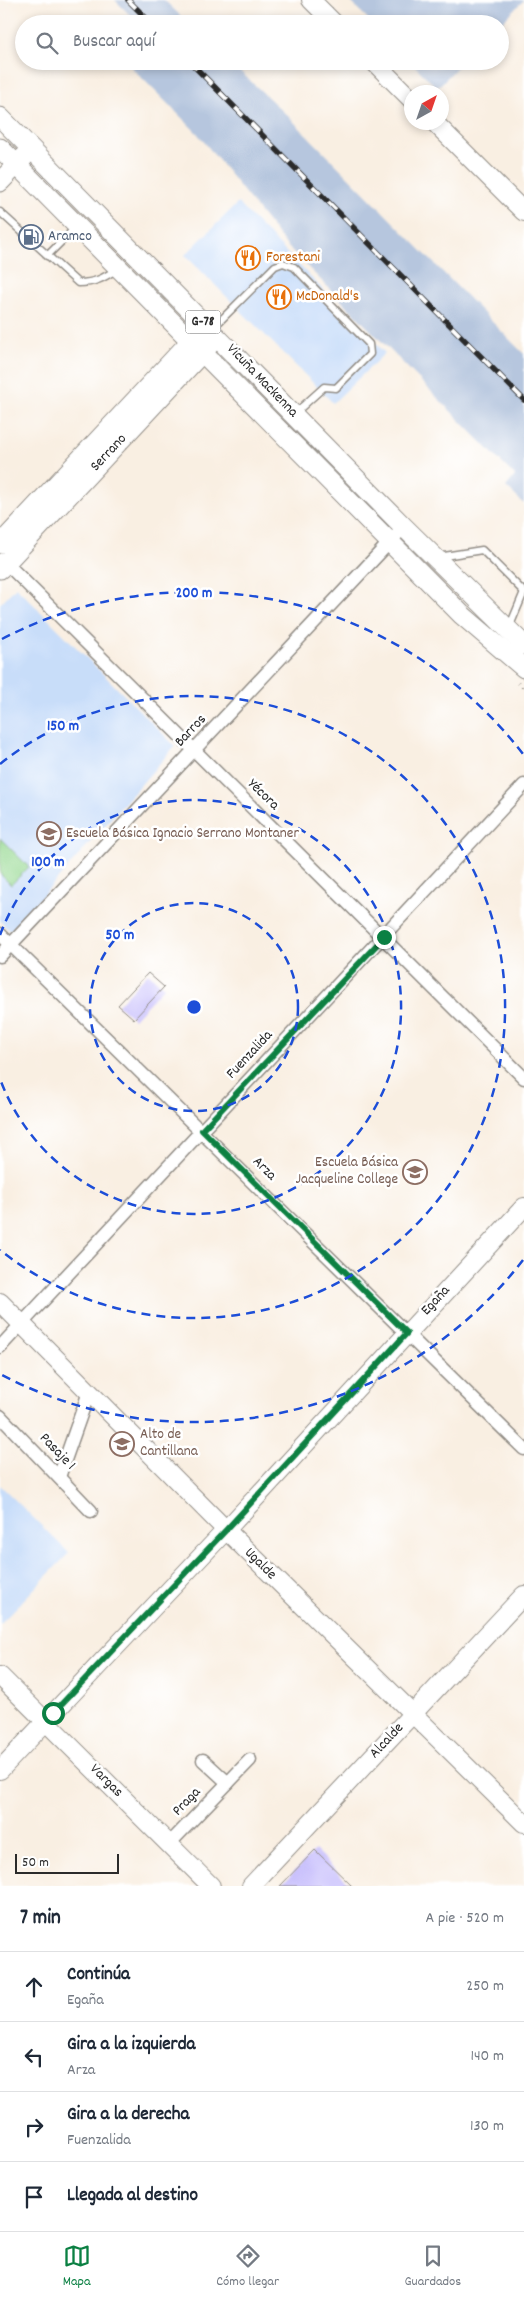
<!DOCTYPE html>
<html lang="es">
<head>
<meta charset="utf-8">
<style>
  body { margin:0; font-family:Dekko,sans-serif; background:#f6f6f7; color:#1f2937 }
  .compass { position:absolute; left:404px; top:85px; width:45px; height:45px; border-radius:50%; background:#fff; box-shadow:0 2px 8px #0003; rotate:40deg }
  .scale { position:absolute; left:15px; bottom:12px; width:104px; box-sizing:border-box; padding-left:5px; border:2px solid #2b2b2b; border-top:0; font-size:14px; line-height:18px; white-space:nowrap; color:#2b2b2b; -webkit-text-stroke:4px #fff; paint-order:stroke }
  .stop { position:absolute; width:15px; height:15px; margin:-11px; border:4px solid #0b8043; border-radius:50%; background:#fff }
  .stop.end { background:#0b8043; border-color:#fff; box-shadow:0 1px 5px #0008 }
  .list { margin:0; padding:0; list-style:none }
  h2 { display:flex; justify-content:space-between; align-items:center; height:65px; margin:0; padding:0 20px; font-size:21px }
  h2 small { font-size:16px; font-weight:400; color:#747a83 }
  .list li { display:grid; grid-template-columns:32px 1fr auto; gap:15px; align-items:center; box-sizing:border-box; height:70px; padding:0 20px; border-top:1px solid #e0e1e3 }
  .list b { display:block; font-size:19px; white-space:nowrap }
  .list p { margin:0; font-size:16px; white-space:nowrap; color:#747a83 }
  .list em { font-size:16px; font-style:normal; color:#747a83 }
  .icon { flex:none; width:28px; height:28px; fill:none; stroke:currentColor; stroke-width:2; stroke-linecap:round; stroke-linejoin:round }
  .map { position:relative; flex:none; width:524px; height:1886px; overflow:hidden }
  .search { position:absolute; background:#fff; box-shadow:0 2px 8px #0003; left:15px; right:15px; top:15px; height:55px; display:flex; align-items:center; gap:12px; box-sizing:border-box; padding:0 18px; border-radius:28px; color:#747a83; font-size:19px }
  .sheet { height:345px; background:#fff }
  nav { display:flex; justify-content:space-around; align-items:center; box-sizing:border-box; height:70px; border-top:1px solid #e0e1e3; background:#fff; font-size:14px; color:#747a83 }
  nav a { display:grid; justify-items:center; gap:2px }
  nav .on { color:#0b8043 }
  .map>svg:first-child { display:block }
  .built { fill:#c8ddf9 }
  .industrial { fill:#b6c6de }
  .green { fill:#94d890; stroke:#60825e }
  .building { fill:#c1b7fc }
  .lines { fill:none; stroke-linecap:round; stroke-linejoin:round }
  .lane-casing { stroke:#928d86; stroke-width:9 }
  .street-casing { stroke:#928d86; stroke-width:15 }
  .secondary-casing { stroke:#928d86; stroke-width:20 }
  .primary-casing { stroke:#928d86; stroke-width:21 }
  .path { stroke:#928d86; stroke-width:2.5; stroke-dasharray:1 4; stroke-linecap:butt }
  .lane { stroke:#fff; stroke-width:6 }
  .street { stroke:#fff; stroke-width:12 }
  .secondary { stroke:#fff; stroke-width:18 }
  .primary { stroke:#fff; stroke-width:19 }
  .rail-casing { stroke:#2b2b2b; stroke-width:5.5 }
  .rail { stroke:#fff; stroke-width:4; stroke-dasharray:11; stroke-linecap:butt }
  .route { stroke:#0b8043; stroke-width:6 }
  .ring { fill:none; stroke:#1d4ed8; stroke-width:2.5; stroke-dasharray:9 6 }
  .labels { text-anchor:middle; dominant-baseline:central; stroke-width:5; stroke-linejoin:round; paint-order:stroke }
  .shield { fill:#fff; stroke:#6b6b6b; stroke-width:1 }
  .shield-label { font-size:14px; font-weight:bold; fill:#2b2b2b }
  .service-label { font-size:15px; fill:#4e5e75; stroke:#fff; text-anchor:start }
  .food-label { font-size:15px; fill:#c56008; stroke:#fff; text-anchor:start }
  .street-label { font-size:15px; fill:#2b2b2b; stroke:#fff }
  .education-label { font-size:15px; fill:#785e54; stroke:#fff; text-anchor:start }
  .centre { fill:#1d4ed8; stroke:#fff; stroke-width:2.5 }
  .ring-label { font-size:15px; text-anchor:middle; font-weight:bold; fill:#1d4ed8; stroke:#fff; stroke-width:5; stroke-linejoin:round; paint-order:stroke }
</style>
</head>
<body>
<div class="map">
<svg width="524" height="1886" viewBox="0 0 524 1886">
  <rect width="100%" height="100%" fill="#fff"/>
  <filter id="ink" filterUnits="userSpaceOnUse"><feTurbulence type="fractalNoise" baseFrequency=".02" numOctaves="2"/><feDisplacementMap in="SourceGraphic" scale="10" xChannelSelector="R" yChannelSelector="G"/><feConvolveMatrix kernelMatrix="1 2 1 2 8 2 1 2 1" color-interpolation-filters="sRGB"/></filter>
  <filter id="wash" filterUnits="userSpaceOnUse"><feTurbulence type="fractalNoise" baseFrequency=".0096" numOctaves="4" result="noise"/><feDisplacementMap in="SourceGraphic" scale="20" xChannelSelector="R" yChannelSelector="G"/><feGaussianBlur stdDeviation="1.12" result="paint"/><feColorMatrix in="noise" values="0 0 0 0 0 0 0 0 0 0 0 0 0 0 0 0 0 1.4 0 .05"/><feComposite in="paint" operator="in"/></filter>
  <g filter="url(#wash)">
    <rect width="100%" height="100%" fill="#f9efe2"/>
    <!-- built -->
    <g class="built">
      <path d="M238,203L385,353L333,403L185,255Z"/>
      <path d="M16,587L175,746L11,932L0,921V604Z"/>
      <path d="M0,1485L69,1553L0,1624Z"/>
    </g>
    <!-- industrial -->
    <g class="industrial">
      <path d="M115,0H164L189,24H139Z"/>
      <path d="M349,0H524L500,24H373Z"/>
      <path d="M135,61H229L290,118L524,354V504L506,487L515,476L287,246L197,133L130,66Z"/>
      <path d="M410,61H463L437,88Z"/>
    </g>
    <!-- green -->
    <path class="green" d="M0,838L29,867L11,885L0,874Z"/>
    <g id="blocks">
      <!-- building -->
      <g class="building">
        <path d="M148,973L164,987L134,1019L118,1005Z"/>
        <path d="M315,1850L352,1886H280Z"/>
      </g>
    </g>
  </g>
  <g filter="url(#ink)">
    <use href="#blocks" fill-opacity="0" stroke="#928d86" stroke-width="1"/>
    <g class="lines">
      <defs>
        <g id="lane">
          <path d="M0,212L78,283C95,283 104,278 117,269"/>
          <path d="M47,256L76,227"/>
          <path d="M212,329L275,266L283,263L294,267L369,344L370,354L336,388L324,387L294,414"/>
          <path d="M438,557L482,550L524,592L509,628"/>
        </g>
        <g id="street">
          <path d="M2,559L524,1078"/>
          <path d="M0,934L524,1449"/>
          <path d="M0,956L404,527"/>
          <path d="M0,1347L524,785"/>
          <path d="M0,1416L91,1511"/>
          <path d="M59,1477L89,1392"/>
          <path d="M203,1760L228,1783"/>
          <path d="M169,1844L250,1760"/>
        </g>
        <g id="secondary">
          <path d="M311,0L335,24"/>
          <path d="M373,61L412,100"/>
          <path d="M434,122L524,212"/>
          <path d="M0,544L206,324"/>
          <path d="M0,1302L226,1530L524,1823"/>
          <path d="M0,1676L211,1886"/>
          <path d="M0,1770L226,1530L524,1207"/>
          <path d="M251,1886L524,1595"/>
        </g>
        <g id="primary">
          <path d="M0,117L404,527L524,645"/>
          <path d="M0,148L462,615L524,668"/>
          <path d="M0,182L24,157"/>
          <path d="M0,569L211,343"/>
        </g>
      </defs>
      <!-- lane casing -->
      <use href="#lane" class="lane-casing"/>
      <!-- street casing -->
      <use href="#street" class="street-casing"/>
      <!-- secondary casing -->
      <use href="#secondary" class="secondary-casing"/>
      <!-- primary casing -->
      <use href="#primary" class="primary-casing"/>
      <!-- path -->
      <path class="path" d="M518,683L524,689"/>
      <!-- lane -->
      <use href="#lane" class="lane"/>
      <!-- street -->
      <use href="#street" class="street"/>
      <!-- secondary -->
      <use href="#secondary" class="secondary"/>
      <!-- primary -->
      <use href="#primary" class="primary"/>
      <defs>
        <g id="rail">
          <path d="M128,0L152,24"/>
          <path d="M189,61L524,400"/>
        </g>
      </defs>
      <!-- rail casing -->
      <use href="#rail" class="rail-casing"/>
      <!-- rail -->
      <use href="#rail" class="rail"/>
    </g>
  </g>
  <g class="lines" filter="url(#ink)">
    <!-- route -->
    <path class="route" d="M53,1713L226,1530L407,1333L202,1130L384,937"/>
  </g>
  <!-- distance rings -->
  <g class="ring">
    <circle cx="194" cy="1007" r="104"/>
    <path d="M0 935A207 207 0 1 1 0 1079"/>
    <path d="M0 764A311 311 0 1 1 0 1250"/>
    <path d="M523 1260A415 415 0 0 1 2 1375M2 639A415 415 0 0 1 523 754"/>
  </g>
  <!-- icons -->
  <defs>
    <symbol id="fuel-ring" viewBox="-11 -11 22 22"><circle r="9.5" fill="#fff" stroke="#5c6f8a" stroke-width="1.5"/><path d="M-5.5-6h7V0h2V4h1.3V-2.5L3-4.5l.8-.8L6-3V5H2.5V1h-1V6h-7ZM-4.2-4.7v3.2H.2V-4.7Z" fill="#5c6f8a"/></symbol>
    <symbol id="restaurant-ring" viewBox="-11 -11 22 22"><circle r="9.5" fill="#fff" stroke="#e8710a" stroke-width="1.5"/><path d="M-5-6h1v4h1v-4h1v4h1v-4h1v5L-1.5 .5V6h-2V.5L-5-1ZM5-6V6H3V1.5H1.5Q1.5-4 5-6Z" fill="#e8710a"/></symbol>
    <symbol id="school-ring" viewBox="-11 -11 22 22"><circle r="9.5" fill="#fff" stroke="#8d6e63" stroke-width="1.5"/><path d="M0-5L7-2L0 1L-7-2ZM-4 1L0 2.5L4 1V4Q0 6-4 4Z" fill="#8d6e63"/></symbol>
  </defs>
  <g fill-rule="evenodd">
    <use href="#fuel-ring" x="17" y="223" width="28" height="28"/>
    <use href="#restaurant-ring" x="234" y="244" width="28" height="28"/>
    <use href="#restaurant-ring" x="265" y="283" width="28" height="28"/>
    <use href="#school-ring" x="35" y="820" width="28" height="28"/>
    <use href="#school-ring" x="401" y="1158" width="28" height="28"/>
    <use href="#school-ring" x="108" y="1430" width="28" height="28"/>
  </g>
  <g class="labels">
    <!-- shield labels -->
    <rect class="shield" x="185.5" y="310.5" width="35" height="23" rx="4"/>
    <g class="shield-label">
      <text x="203" y="322">G-78</text>
    </g>
    <!-- service labels -->
    <g class="service-label">
      <text x="48" y="237">Aramco</text>
    </g>
    <!-- food labels -->
    <g class="food-label">
      <text x="266" y="258">Forestani</text>
      <text x="296" y="297">McDonald's</text>
    </g>
    <!-- street labels -->
    <g class="street-label">
      <text transform="translate(262 381) rotate(46)">Vicuña Mackenna</text>
      <text transform="translate(109 453) rotate(-47)">Serrano</text>
      <text transform="translate(191 731) rotate(-47)">Barros</text>
      <text transform="translate(263 795) rotate(44)">Yécora</text>
      <text transform="translate(250 1055) rotate(-47)">Fuenzalida</text>
      <text transform="translate(264 1169) rotate(45)">Arza</text>
      <text transform="translate(436 1301) rotate(-47)">Egaña</text>
      <text transform="translate(57 1452) rotate(46)">Pasaje 1</text>
      <text transform="translate(260 1564) rotate(45)">Ugalde</text>
      <text transform="translate(387 1741) rotate(-47)">Alcalde</text>
      <text transform="translate(106 1781) rotate(45)">Vargas</text>
      <text transform="translate(187 1802) rotate(-46)">Praga</text>
    </g>
    <!-- education labels -->
    <g class="education-label">
      <text x="66" y="834">Escuela Básica Ignacio Serrano Montaner</text>
      <text x="398" y="1163" text-anchor="end">Escuela Básica<tspan x="398" dy="17">Jacqueline College</tspan></text>
      <text x="140" y="1435">Alto de<tspan x="140" dy="17">Cantillana</tspan></text>
    </g>
  </g>
  <circle cx="194" cy="1007" r="8" class="centre"/>
  <g class="ring-label">
    <text x="194" y="597">200 m</text>
    <text x="63" y="730">150 m</text>
    <text x="48" y="866">100 m</text>
    <text x="120" y="939">50 m</text>
  </g>
</svg>
<svg class="compass" viewBox="-18 -18 36 36"><path d="M0-13l5 13h-10z" fill="#e53935"/><path d="M0 13l5-13h-10z" fill="#747a83"/></svg>
<div class="scale">50 m</div>
<div class="stop" style="left:53px;top:1713px"></div>
<div class="stop end" style="left:384px;top:937px"></div>
<div class="search"><svg class="icon" aria-label="search" viewBox="0 0 24 24"><circle cx="10" cy="10" r="6"/><path d="M15 15l6 6"/></svg>Buscar aquí</div>
</div>
<section class="sheet">
<h2>7 min<small>A pie · 520 m</small></h2>
<ul class="list">
<li><svg class="icon" aria-label="ahead" viewBox="0 0 24 24"><path d="M12 20V5M6 11l6-6 6 6"/></svg><div><b>Continúa</b><p>Egaña</p></div><em>250 m</em></li>
<li><svg class="icon" aria-label="left" viewBox="0 0 24 24"><path d="M17 20v-9H6M10 6l-5 5 5 5"/></svg><div><b>Gira a la izquierda</b><p>Arza</p></div><em>140 m</em></li>
<li><svg class="icon" aria-label="right" viewBox="0 0 24 24"><path d="M7 20v-9h11M14 6l5 5-5 5"/></svg><div><b>Gira a la derecha</b><p>Fuenzalida</p></div><em>130 m</em></li>
<li><svg class="icon" aria-label="arrive" viewBox="0 0 24 24"><path d="M6 21V4h12l-3 4 3 4H6"/></svg><div><b>Llegada al destino</b></div></li>
</ul>
</section>
<nav>
<a class="on"><svg class="icon" aria-label="map" viewBox="0 0 24 24"><path d="M3 6l6-2 6 2 6-2v14l-6 2-6-2-6 2zM9 4v14M15 6v14"/></svg>Mapa</a>
<a><svg class="icon" aria-label="directions" viewBox="0 0 24 24"><path d="M12 3l9 9-9 9-9-9zM9 14v-3h6M13 9l2 2-2 2"/></svg>Cómo llegar</a>
<a><svg class="icon" aria-label="saved" viewBox="0 0 24 24"><path d="M7 4h10v16l-5-4-5 4z"/></svg>Guardados</a>
</nav>
</body>
</html>
